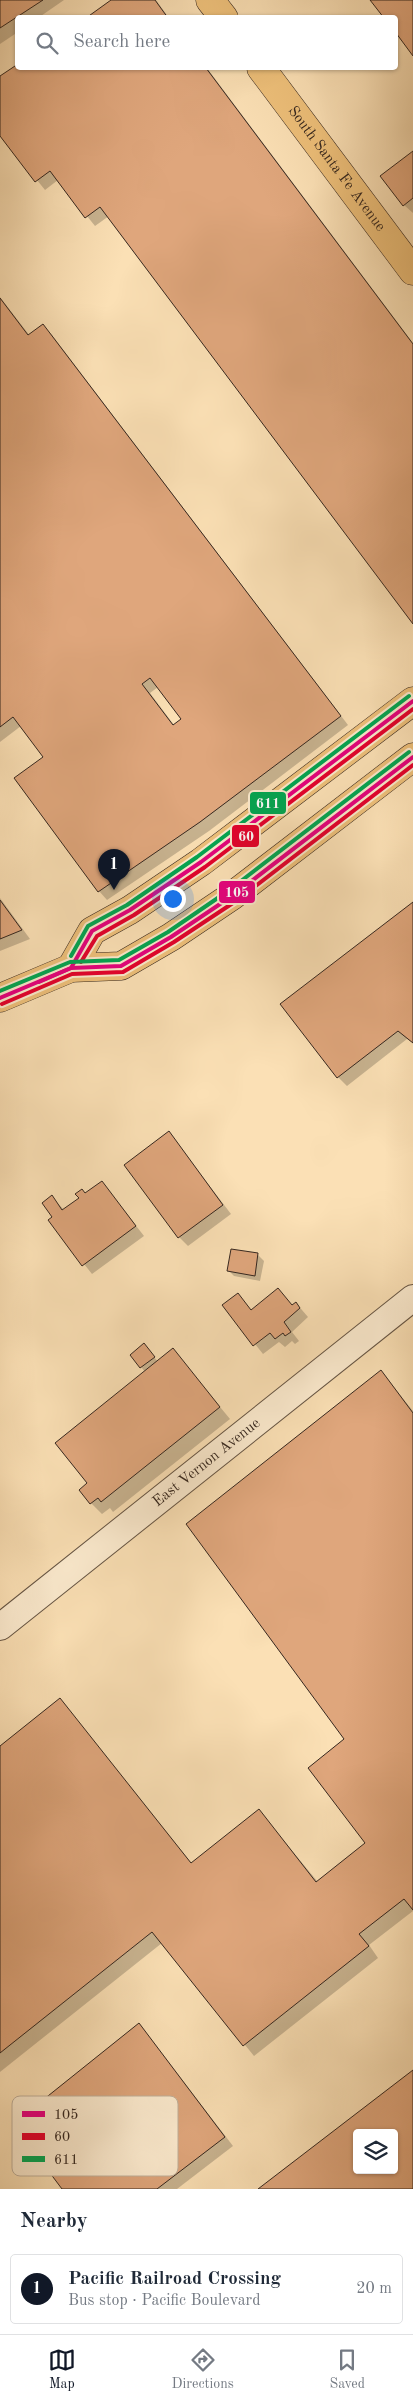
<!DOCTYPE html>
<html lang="en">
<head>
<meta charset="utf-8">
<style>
  body { margin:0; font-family:"Old Standard TT",serif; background:#f2f2f3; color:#1f2937 }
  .controls { position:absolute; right:15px; bottom:15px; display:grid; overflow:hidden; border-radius:5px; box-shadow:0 1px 4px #0004 }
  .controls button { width:45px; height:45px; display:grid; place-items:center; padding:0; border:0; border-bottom:1px solid #e0e1e3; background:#fff; color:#1f2937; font:25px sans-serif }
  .you { position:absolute; left:172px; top:898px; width:18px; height:18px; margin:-12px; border:4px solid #fff; border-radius:50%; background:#1a73e8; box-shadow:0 0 0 8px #1a73e833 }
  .badge { display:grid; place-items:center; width:32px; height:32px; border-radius:50%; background:#111827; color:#fff; font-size:16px; font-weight:700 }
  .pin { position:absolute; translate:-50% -41px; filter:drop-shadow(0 1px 2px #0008) }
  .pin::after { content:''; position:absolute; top:26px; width:18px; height:15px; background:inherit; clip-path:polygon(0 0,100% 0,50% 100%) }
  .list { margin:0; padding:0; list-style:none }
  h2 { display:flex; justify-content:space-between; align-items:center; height:65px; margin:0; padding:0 20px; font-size:21px }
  h2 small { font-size:16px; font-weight:400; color:#747a83 }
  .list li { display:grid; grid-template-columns:32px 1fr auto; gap:15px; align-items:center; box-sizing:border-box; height:70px; margin:0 10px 10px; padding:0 10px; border:1px solid #e0e1e3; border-radius:5px }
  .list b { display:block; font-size:19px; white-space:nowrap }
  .list p { margin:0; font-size:16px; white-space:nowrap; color:#747a83 }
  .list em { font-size:16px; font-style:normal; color:#747a83 }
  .icon { flex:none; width:28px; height:28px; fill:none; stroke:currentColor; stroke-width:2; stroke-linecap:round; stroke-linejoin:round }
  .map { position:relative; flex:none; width:413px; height:2189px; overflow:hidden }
  .search { position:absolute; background:#fff; box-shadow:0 1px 4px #0004; left:15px; right:15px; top:15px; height:55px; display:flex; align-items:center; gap:12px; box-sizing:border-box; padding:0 18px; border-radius:5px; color:#747a83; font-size:19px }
  .sheet { height:145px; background:#fff }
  nav { display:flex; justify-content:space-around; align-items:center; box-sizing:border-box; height:70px; border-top:1px solid #e0e1e3; background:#fff; font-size:14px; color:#747a83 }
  nav a { display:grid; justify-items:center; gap:2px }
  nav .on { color:#111827 }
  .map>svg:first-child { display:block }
  .shadow { fill:#0003; fill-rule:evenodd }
  .building { fill:#dfa67c; stroke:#35271f; fill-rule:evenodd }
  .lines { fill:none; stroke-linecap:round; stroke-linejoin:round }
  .minor-casing { stroke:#654; stroke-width:28 }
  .major-casing { stroke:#35271f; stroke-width:29 }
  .minor { stroke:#fcebcf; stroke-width:26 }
  .major { stroke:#eec07a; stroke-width:28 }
  .bus-1-casing { stroke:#fcebcf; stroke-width:8 }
  .bus-2-casing { stroke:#fcebcf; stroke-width:8 }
  .bus-3-casing { stroke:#fcebcf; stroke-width:8 }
  .bus-1 { stroke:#e5007d; stroke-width:4 }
  .bus-2 { stroke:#e4002b; stroke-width:4 }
  .bus-3 { stroke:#00a651; stroke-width:4 }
  .labels { text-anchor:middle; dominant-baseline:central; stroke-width:4; stroke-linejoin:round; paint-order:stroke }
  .street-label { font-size:15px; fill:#35271f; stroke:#fcebcf }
  .key { fill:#fcebcf; stroke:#c0b09a; stroke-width:1 }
  .key-label { font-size:14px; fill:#35271f }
  .line-badge { stroke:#fcebcf; stroke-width:2 }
  .badge-label { font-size:14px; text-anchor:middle; font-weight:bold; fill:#fff }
</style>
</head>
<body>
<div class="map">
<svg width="413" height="2189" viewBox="0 0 413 2189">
  <rect width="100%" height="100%" fill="#fbe0b5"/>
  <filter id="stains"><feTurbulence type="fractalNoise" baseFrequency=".004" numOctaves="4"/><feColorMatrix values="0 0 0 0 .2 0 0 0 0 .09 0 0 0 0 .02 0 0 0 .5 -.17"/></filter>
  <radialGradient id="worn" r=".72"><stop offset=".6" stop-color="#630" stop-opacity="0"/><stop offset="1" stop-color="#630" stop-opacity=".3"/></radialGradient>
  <!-- shadow -->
  <g class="shadow">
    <path d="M0,0H64L38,18H18V32L0,44Z"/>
    <path d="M113,0H156L169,18H88Z"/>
    <path d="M18,68H207L413,343V622L109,216L95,226L58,180L45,190L0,134V78Z"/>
    <path d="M413,153V213L404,205Z"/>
    <path d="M0,297L30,336L43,326L52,335L348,725L209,831L107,900L99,891L45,757L21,726L0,742ZM158,687L182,719L174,725L150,693Z"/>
    <path d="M0,898L30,939L0,951Z"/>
    <path d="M413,904V1043L407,1039L347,1086L338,1077Z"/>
    <path d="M169,1133L231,1214L188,1246L179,1237Z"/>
    <path d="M102,1182L144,1236L92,1274L50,1221L54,1217L52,1197L64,1210Z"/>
    <path d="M232,1250L258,1255L264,1261L260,1281L234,1276L228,1270Z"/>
    <path d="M278,1290L293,1306L296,1303L308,1317L292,1332L299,1341L295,1344L292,1341L285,1347L279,1342L263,1354L224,1305L238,1295L252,1311Z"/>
    <path d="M147,1348L158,1362L173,1350L230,1419L113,1512L110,1508L102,1514L91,1503L89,1484L145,1372L132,1355Z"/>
    <path d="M381,1371L413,1411V1911L369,1945L378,1958L254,2056L162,1943L0,2072V1747L60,1700L192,1864L259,1811L318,1882L366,1843L346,1739Z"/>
    <path d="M139,2024L233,2146L177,2189H64L53,2161Z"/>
  </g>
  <!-- building -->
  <g class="building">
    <path d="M0,0H43L0,28Z"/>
    <path d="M111,0H155L168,18H86Z"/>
    <path d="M370,0H413V56L396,33V18H384Z"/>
    <path d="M18,64V68H206L413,344V624L100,207L85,218L50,171L35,182L0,136V76Z"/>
    <path d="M413,151V198L403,206L380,176Z"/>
    <path d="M0,298L28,335L43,324L341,716L200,822L98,892L14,778L43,757L13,717L0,727ZM150,678L181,719L173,725L142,684Z"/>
    <path d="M0,900L22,930L0,939Z"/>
    <path d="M413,902V1043L398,1031L337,1078L280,1004Z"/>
    <path d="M169,1131L223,1205L178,1238L124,1165Z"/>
    <path d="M102,1181L136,1226L82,1266L48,1220L52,1217L42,1203L52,1195L62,1210L79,1198L75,1194L82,1189L85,1193Z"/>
    <path d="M231,1249L258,1253L255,1276L227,1271Z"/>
    <path d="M278,1288L292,1305L296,1302L300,1308L284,1322L291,1332L285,1336L283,1333L275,1339L270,1333L253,1346L222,1305L238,1293L251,1310Z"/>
    <path d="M144,1343L155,1357L140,1368L130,1355Z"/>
    <path d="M173,1348L220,1407L101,1502L98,1498L90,1504L79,1490L87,1483L55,1443Z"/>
    <path d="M381,1370L413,1413V1910L404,1899L359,1934L369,1946L243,2046L152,1932L0,2053V1746L60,1698L191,1863L259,1809L316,1882L365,1843L308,1768L344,1739L186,1524Z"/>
    <path d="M139,2023L225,2137L157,2189H62L44,2165L51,2161L18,2120Z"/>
    <path d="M413,2070V2189H258ZM357,2133H394V2170H357Z"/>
  </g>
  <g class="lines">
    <defs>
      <g id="minor">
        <path id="s1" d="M0,1627L413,1298"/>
      </g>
      <g id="major">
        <path d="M210,0L224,18"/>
        <path id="s2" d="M261,68L413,271"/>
        <path d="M71,968L92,931L130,910L201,862L413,701"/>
        <path d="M0,998L71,968L121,966L171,937L232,896L413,757"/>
      </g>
    </defs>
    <!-- minor casing -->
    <use href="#minor" class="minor-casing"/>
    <!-- major casing -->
    <use href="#major" class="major-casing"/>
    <!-- minor -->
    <use href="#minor" class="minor"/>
    <!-- major -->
    <use href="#major" class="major"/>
    <defs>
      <g id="bus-1">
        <path d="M39,982L71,968L121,966L171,937L232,896L413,757"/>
        <path d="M0,998L71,968L92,931L130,910L201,862L413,701"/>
      </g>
      <g id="bus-2">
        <path d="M81,962L97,936L134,915L205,867L413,709"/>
        <path d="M2,1004L72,974L123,972L174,942L236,901L413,765"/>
      </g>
      <g id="bus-3">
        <path d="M71,956L88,926L127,905L197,857L409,696"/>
        <path d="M0,991L70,962L119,960L168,932L228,891L409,752"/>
      </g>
    </defs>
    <!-- bus-1 casing -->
    <use href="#bus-1" class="bus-1-casing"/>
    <!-- bus-2 casing -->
    <use href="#bus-2" class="bus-2-casing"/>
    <!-- bus-3 casing -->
    <use href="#bus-3" class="bus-3-casing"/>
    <!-- bus-1 -->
    <use href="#bus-1" class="bus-1"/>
    <!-- bus-2 -->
    <use href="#bus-2" class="bus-2"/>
    <!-- bus-3 -->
    <use href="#bus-3" class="bus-3"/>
  </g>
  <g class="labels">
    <!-- street labels -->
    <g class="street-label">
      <text stroke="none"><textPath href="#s2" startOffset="126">South Santa Fe Avenue</textPath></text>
      <text stroke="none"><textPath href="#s1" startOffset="264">East Vernon Avenue</textPath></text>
    </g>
  </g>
  <!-- legend -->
  <rect x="12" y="2096" width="166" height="80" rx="8" class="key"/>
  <rect x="22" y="2111" width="23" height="6" fill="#e5007d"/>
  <rect x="22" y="2133" width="23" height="7" fill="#e4002b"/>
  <rect x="22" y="2156" width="23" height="6" fill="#00a651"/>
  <g class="key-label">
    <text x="54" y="2119">105</text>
    <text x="54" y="2141">60</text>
    <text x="54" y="2164">611</text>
  </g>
  <g class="line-badge">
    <rect x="249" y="791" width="38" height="24" rx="5" fill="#00a651"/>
    <rect x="231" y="824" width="29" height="24" rx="5" fill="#e4002b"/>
    <rect x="218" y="880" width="38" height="24" rx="5" fill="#e5007d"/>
  </g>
  <g class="badge-label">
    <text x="268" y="808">611</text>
    <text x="246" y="841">60</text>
    <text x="237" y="897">105</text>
  </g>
  <rect width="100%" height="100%" filter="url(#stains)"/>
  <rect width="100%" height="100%" fill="url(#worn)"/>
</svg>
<div class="controls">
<button><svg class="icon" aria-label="layers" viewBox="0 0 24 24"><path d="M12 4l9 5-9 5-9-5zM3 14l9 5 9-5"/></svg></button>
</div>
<div class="you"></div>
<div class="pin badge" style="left:114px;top:890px">1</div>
<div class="search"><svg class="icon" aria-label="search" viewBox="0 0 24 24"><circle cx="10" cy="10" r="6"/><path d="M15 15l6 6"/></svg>Search here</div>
</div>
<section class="sheet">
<h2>Nearby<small></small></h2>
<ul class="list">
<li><span class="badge">1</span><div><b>Pacific Railroad Crossing</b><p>Bus stop · Pacific Boulevard</p></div><em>20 m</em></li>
</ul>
</section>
<nav>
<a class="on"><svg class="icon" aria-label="map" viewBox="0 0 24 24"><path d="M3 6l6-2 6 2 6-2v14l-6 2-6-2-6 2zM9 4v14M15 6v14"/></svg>Map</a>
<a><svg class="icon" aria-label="directions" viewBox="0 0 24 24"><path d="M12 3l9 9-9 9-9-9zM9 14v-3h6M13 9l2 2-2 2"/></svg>Directions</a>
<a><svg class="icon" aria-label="saved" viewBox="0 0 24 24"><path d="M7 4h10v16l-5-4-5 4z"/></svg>Saved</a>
</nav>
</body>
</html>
